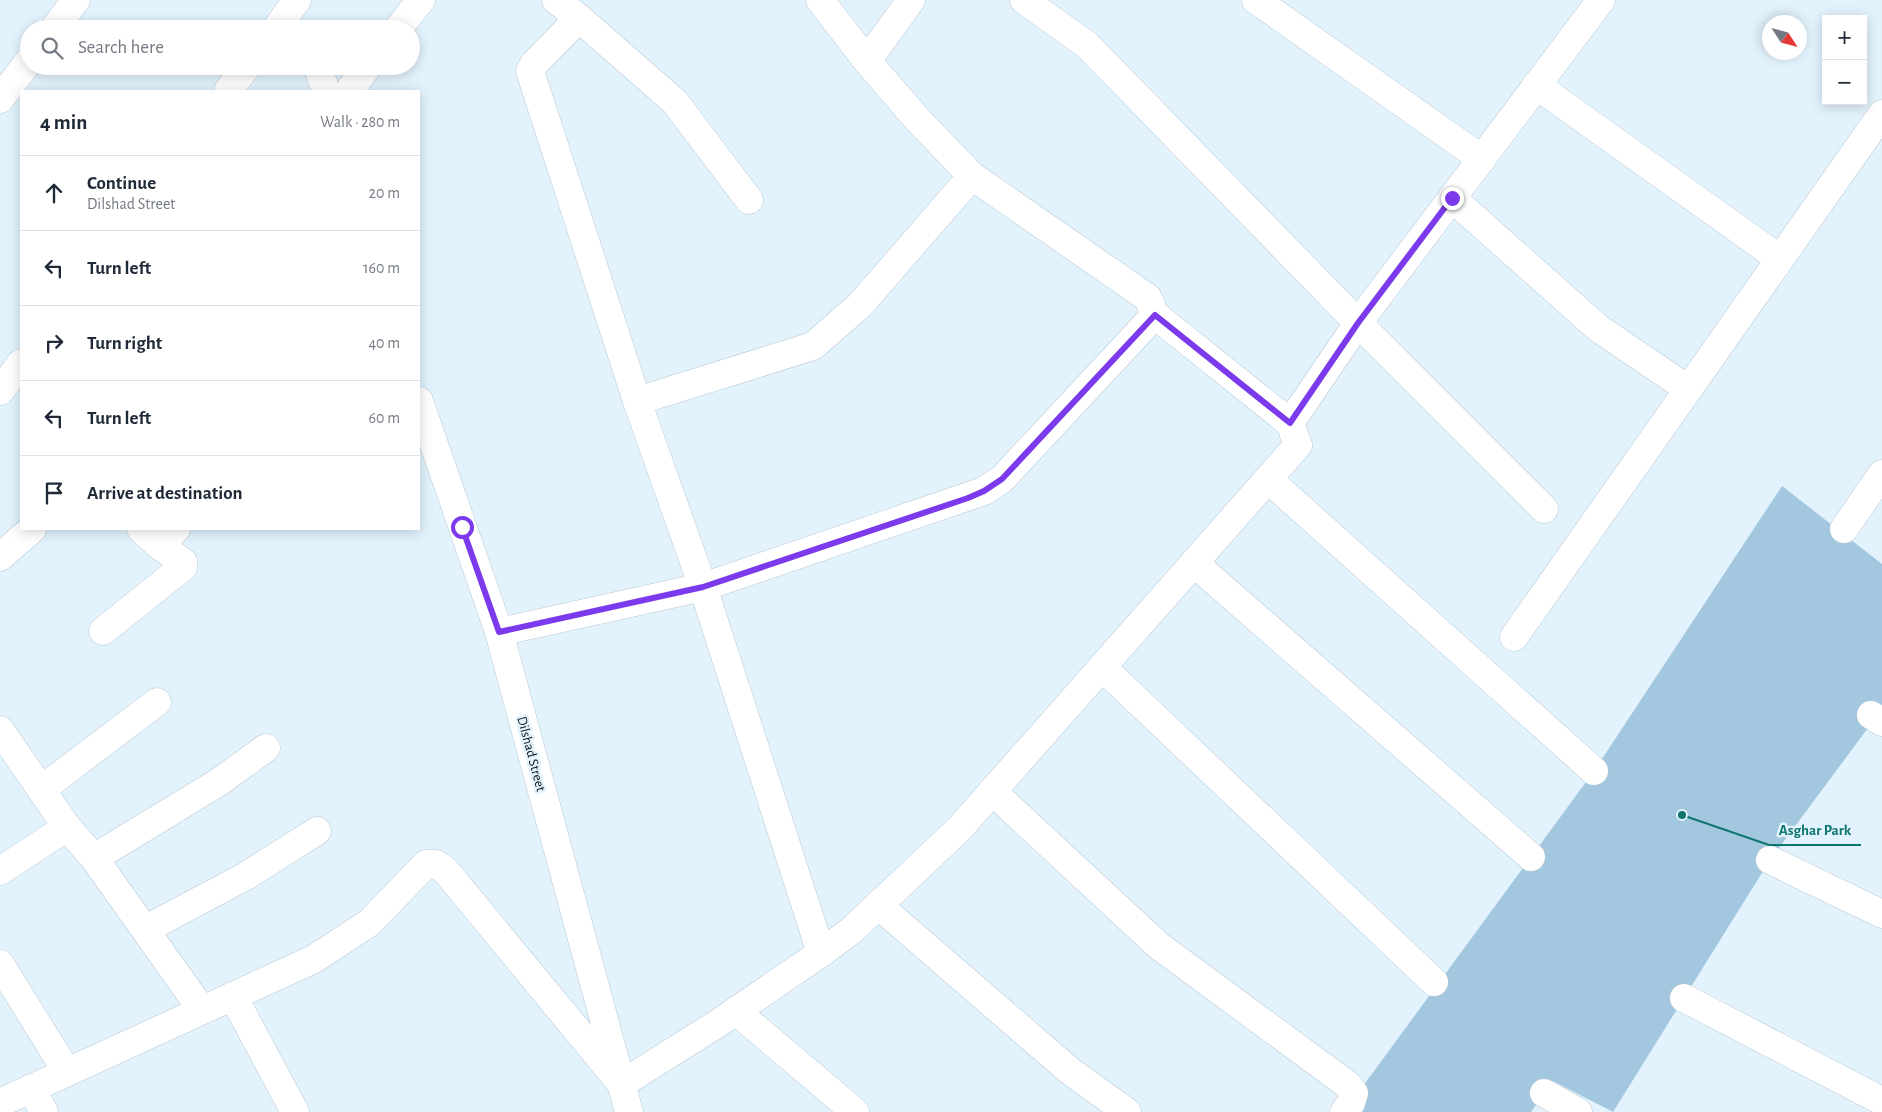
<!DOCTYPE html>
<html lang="en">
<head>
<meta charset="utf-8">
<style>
  body { margin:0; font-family:"Alegreya Sans",sans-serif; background:#f2f2f3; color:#1f2937 }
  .controls { position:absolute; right:15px; top:15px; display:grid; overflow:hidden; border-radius:0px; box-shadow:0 2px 12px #0003 }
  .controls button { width:45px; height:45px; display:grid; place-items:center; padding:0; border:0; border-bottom:1px solid #e0e1e3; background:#fff; color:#1f2937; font:25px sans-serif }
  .compass { position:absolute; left:1762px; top:15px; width:45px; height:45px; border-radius:50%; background:#fff; box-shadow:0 2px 12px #0003; rotate:126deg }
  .stop { position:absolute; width:15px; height:15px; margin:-11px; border:4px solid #7c3aed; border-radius:50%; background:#fff }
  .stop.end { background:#7c3aed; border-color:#fff; box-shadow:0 1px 5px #0008 }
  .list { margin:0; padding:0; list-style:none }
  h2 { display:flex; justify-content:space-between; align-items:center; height:65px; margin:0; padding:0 20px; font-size:21px }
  h2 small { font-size:16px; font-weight:400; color:#747a83 }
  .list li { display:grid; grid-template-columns:32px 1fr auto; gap:15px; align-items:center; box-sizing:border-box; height:75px; padding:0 20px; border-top:1px solid #e0e1e3 }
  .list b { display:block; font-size:19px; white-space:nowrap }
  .list p { margin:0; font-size:16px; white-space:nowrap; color:#747a83 }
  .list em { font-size:16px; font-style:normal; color:#747a83 }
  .icon { flex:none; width:28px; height:28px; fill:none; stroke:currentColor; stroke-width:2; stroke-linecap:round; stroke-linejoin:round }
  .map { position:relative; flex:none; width:1882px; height:1112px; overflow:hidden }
  .search { position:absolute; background:#fff; box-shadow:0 2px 12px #0003; left:20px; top:20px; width:400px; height:55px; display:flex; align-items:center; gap:12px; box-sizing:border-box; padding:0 18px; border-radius:28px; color:#747a83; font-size:19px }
  .panel { position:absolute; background:#fff; box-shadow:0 2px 12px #0003; left:20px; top:90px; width:400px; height:440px; border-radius:0px }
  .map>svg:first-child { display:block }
  .green { fill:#a3c7df }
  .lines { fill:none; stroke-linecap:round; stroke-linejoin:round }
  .minor-casing { stroke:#b8c8d4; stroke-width:29 }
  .minor { stroke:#fff; stroke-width:28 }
  .route { stroke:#7c3aed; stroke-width:6 }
  .labels { text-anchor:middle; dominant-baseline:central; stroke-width:5; stroke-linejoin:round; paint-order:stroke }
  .street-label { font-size:14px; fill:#12171b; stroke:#e2f3fe }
  .leader { fill:none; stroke:#0f766e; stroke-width:2 }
  .callout-dot { fill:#0f766e; stroke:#e2f3fe; stroke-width:2 }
  .callout-label { font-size:15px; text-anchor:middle; font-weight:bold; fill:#0f766e; stroke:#e2f3fe; stroke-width:5; stroke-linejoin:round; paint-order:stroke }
</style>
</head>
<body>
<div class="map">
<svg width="1882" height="1112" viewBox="0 0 1882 1112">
  <rect width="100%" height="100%" fill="#e2f3fe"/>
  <!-- green -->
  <path class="green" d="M1782,486L1882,564V709L1770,860L1613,1112L1553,1081L1531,1112H1344L1594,771Z"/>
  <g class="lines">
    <defs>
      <g id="minor">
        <path d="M556,0L579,18L534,64L530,71L637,401L703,587L821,953"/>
        <path d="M820,0L867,61L918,120L972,176L1148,298L1155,315L1290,423"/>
        <path d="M1024,0L1087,45L1358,323L1544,509"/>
        <path d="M1256,0L1482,159"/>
        <path d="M579,18L675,102L749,200"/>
        <path d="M54,29L76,0"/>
        <path d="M276,29L297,0"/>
        <path d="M398,29L421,0"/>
        <path d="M867,61L911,0"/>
        <path d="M317,66L326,91"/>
        <path d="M1536,85L1780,259"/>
        <path d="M228,91L247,66"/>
        <path d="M349,91L368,66"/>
        <path d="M0,99L29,61"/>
        <path d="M1452,198L1598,328L1688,389"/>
        <path d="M0,391L21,363"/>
        <path d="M419,401L499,632L629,1112"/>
        <path d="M637,401L813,346L860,305L972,176"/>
        <path d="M1268,479L1594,771"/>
        <path d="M141,529L160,546L176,529"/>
        <path d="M1844,529L1882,474"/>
        <path d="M0,557L32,529"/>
        <path d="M1194,563L1531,857"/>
        <path d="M103,631L183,567V562L160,546"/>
        <path d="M499,632L703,587L984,491L1002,479L1155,315"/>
        <path d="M1514,637L1882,114"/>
        <path d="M1102,667L1434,982"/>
        <path d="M1871,715L1882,722"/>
        <path d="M0,730L67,827L94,858L202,1010"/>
        <path d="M42,789L157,702"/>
        <path d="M992,791L1159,946L1348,1085L1354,1093L1351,1103L1344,1112"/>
        <path d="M94,858L219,782L266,748"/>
        <path d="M1770,860L1882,914"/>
        <path d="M0,871L67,827"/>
        <path d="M878,905L1070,1071L1127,1112"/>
        <path d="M146,929L246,876L317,831"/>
        <path d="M0,964L67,1072"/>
        <path d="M233,996L295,1112"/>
        <path d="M1684,998L1882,1101"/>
        <path d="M736,1011L855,1112"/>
        <path d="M31,1088L44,1112"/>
        <path d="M1544,1093L1578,1112"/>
        <path d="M0,1103L314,959L369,923L426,864H436L445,870L619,1081L631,1078L717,1024L821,953L852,930L960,828L1298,445L1290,423L1358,323L1601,0"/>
      </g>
    </defs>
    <!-- minor casing -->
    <use href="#minor" class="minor-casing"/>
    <!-- minor -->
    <use href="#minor" class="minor"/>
  </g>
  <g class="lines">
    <!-- route -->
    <path class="route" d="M462,527L499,632L703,587L968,498L984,491L1002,479L1155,315L1290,423L1358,323L1452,198"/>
  </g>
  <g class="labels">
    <!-- street labels -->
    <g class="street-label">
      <text transform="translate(531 754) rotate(75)">Dilshad Street</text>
    </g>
  </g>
  <!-- callouts -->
  <path class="leader" d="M1682 815L1769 845H1861"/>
  <circle class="callout-dot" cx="1682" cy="815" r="5"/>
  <g class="callout-label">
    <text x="1815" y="835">Asghar Park</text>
  </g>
</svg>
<div class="controls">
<button>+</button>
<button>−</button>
</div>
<svg class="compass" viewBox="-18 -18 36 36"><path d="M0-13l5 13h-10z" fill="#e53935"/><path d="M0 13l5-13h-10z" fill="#747a83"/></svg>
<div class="stop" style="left:462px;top:527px"></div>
<div class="stop end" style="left:1452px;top:198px"></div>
<div class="search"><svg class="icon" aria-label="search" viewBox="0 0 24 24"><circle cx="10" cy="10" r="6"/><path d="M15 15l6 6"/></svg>Search here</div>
<section class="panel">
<h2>4 min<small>Walk · 280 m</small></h2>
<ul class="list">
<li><svg class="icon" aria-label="ahead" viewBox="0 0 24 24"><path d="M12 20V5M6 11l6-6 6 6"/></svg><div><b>Continue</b><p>Dilshad Street</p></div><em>20 m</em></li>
<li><svg class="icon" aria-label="left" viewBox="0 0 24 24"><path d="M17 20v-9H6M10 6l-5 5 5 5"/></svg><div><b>Turn left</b></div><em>160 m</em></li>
<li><svg class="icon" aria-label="right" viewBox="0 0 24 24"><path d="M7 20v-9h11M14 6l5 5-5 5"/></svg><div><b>Turn right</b></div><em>40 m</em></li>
<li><svg class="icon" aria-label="left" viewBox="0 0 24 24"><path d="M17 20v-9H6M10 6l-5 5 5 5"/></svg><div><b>Turn left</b></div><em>60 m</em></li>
<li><svg class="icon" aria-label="arrive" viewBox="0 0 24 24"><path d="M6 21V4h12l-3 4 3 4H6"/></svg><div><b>Arrive at destination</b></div></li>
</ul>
</section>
</div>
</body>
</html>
